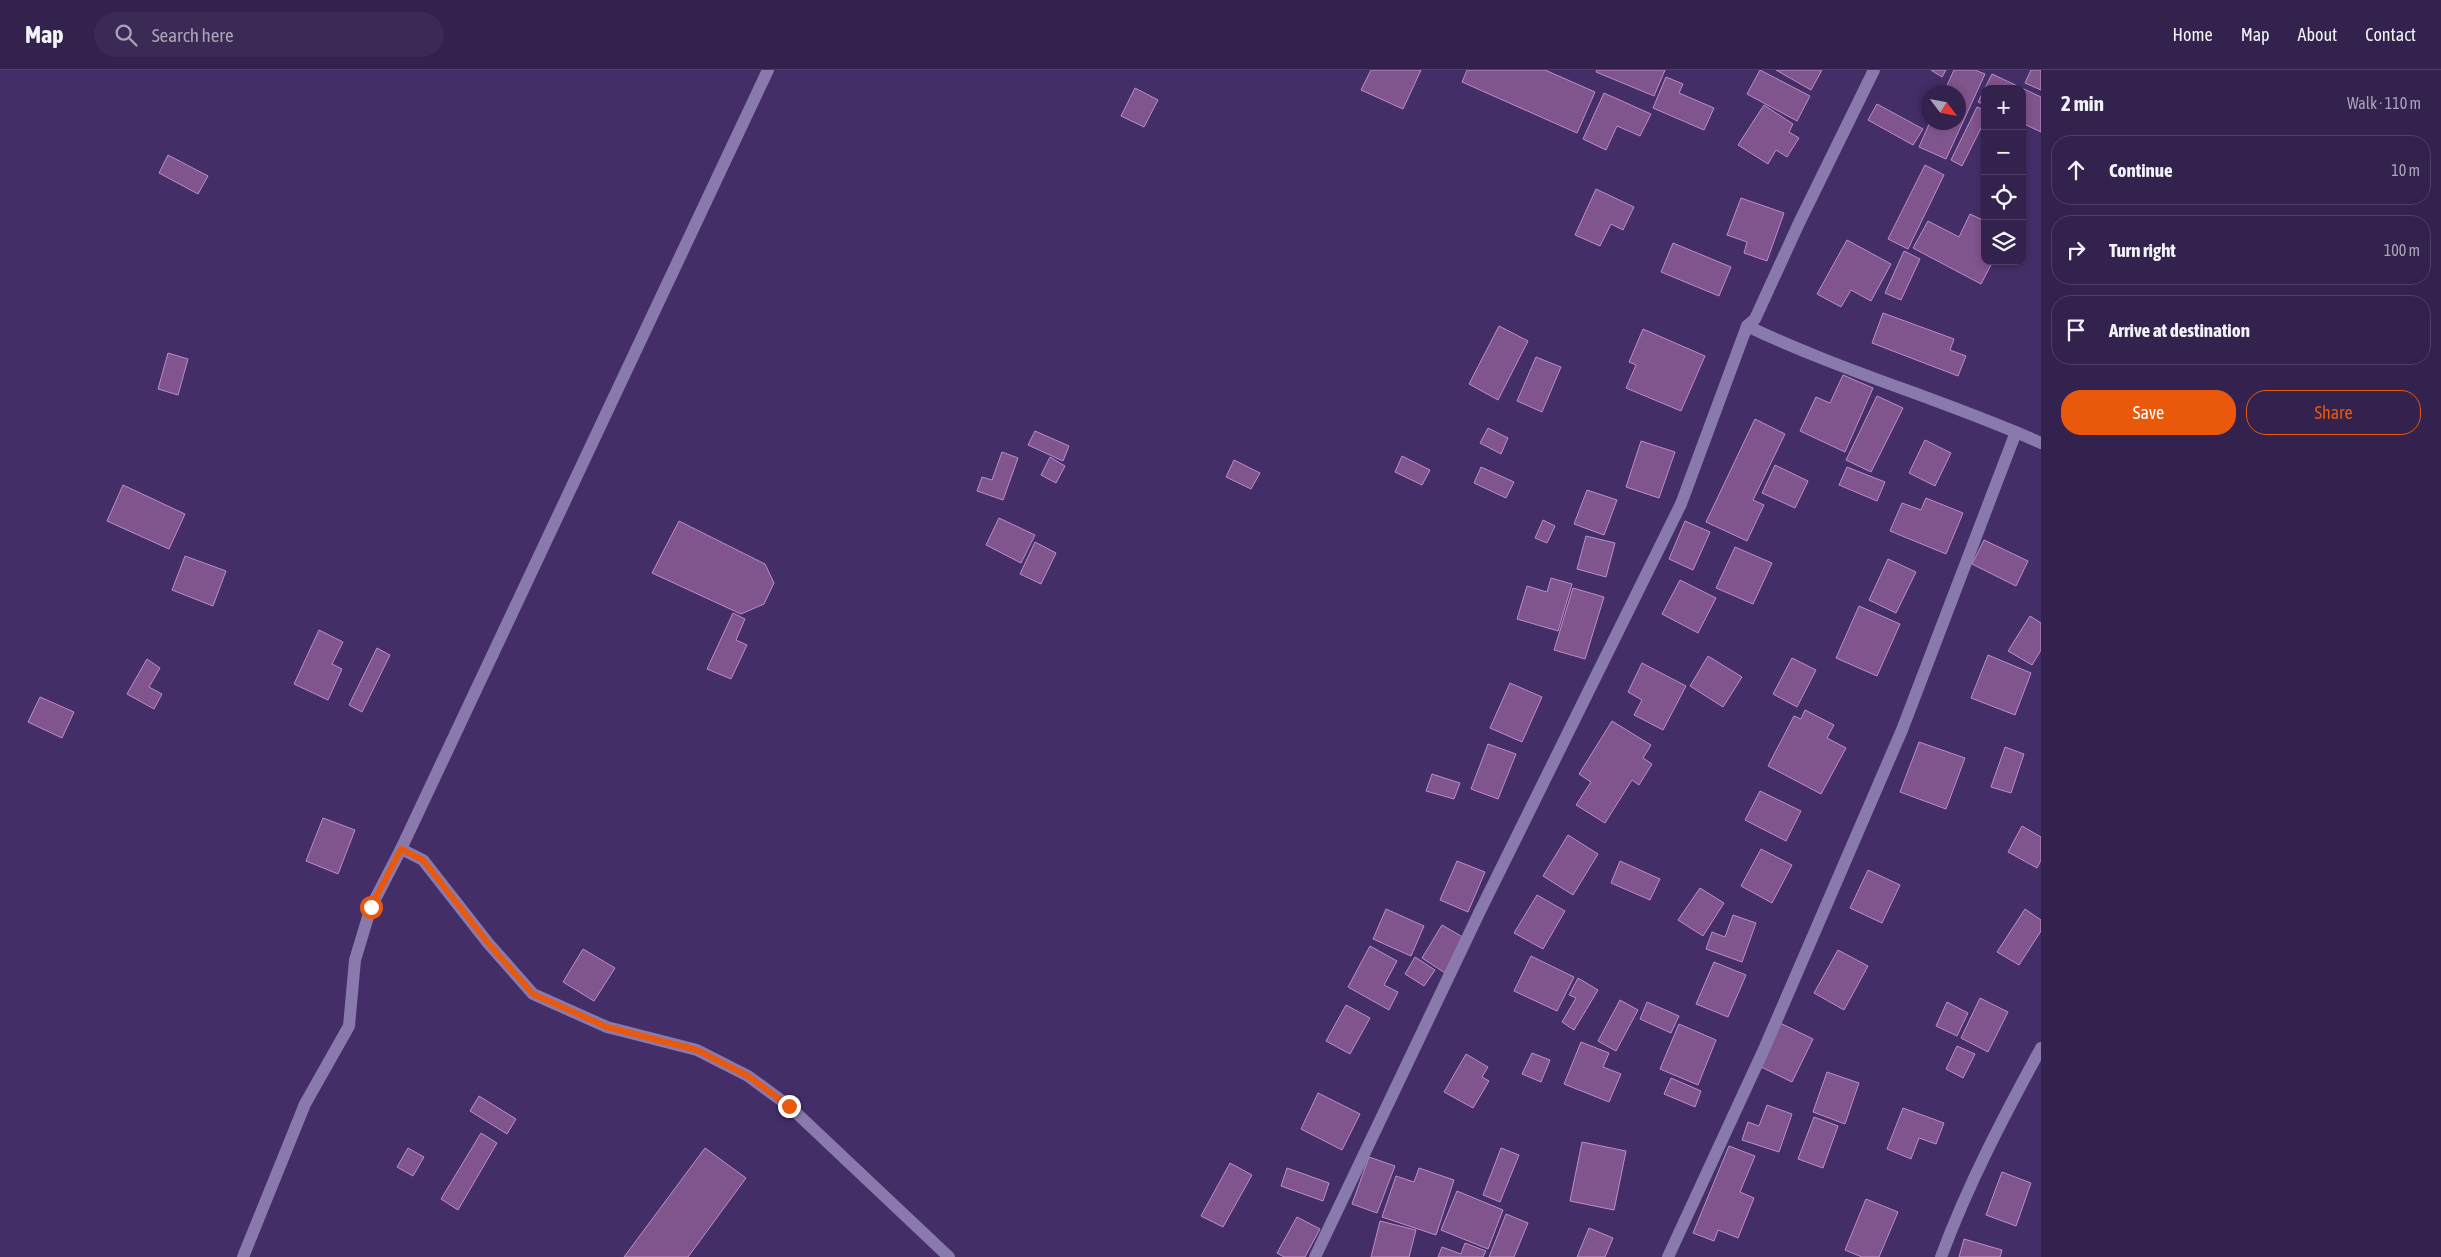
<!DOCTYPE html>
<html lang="en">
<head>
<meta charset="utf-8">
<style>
  body { margin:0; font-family:"Asap Condensed",sans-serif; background:#3b2a55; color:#f1f3f6 }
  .controls { position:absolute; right:15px; top:15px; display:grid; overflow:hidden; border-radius:10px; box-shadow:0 2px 8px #0003 }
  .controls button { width:45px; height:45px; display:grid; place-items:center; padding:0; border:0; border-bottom:1px solid #4e3f66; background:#33224e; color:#f1f3f6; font:25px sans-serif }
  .compass { position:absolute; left:1921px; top:15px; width:45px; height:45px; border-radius:50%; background:#33224e; box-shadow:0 2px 8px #0003; rotate:122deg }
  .stop { position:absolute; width:15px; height:15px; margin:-11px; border:4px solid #ea580c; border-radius:50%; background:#fff }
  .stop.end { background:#ea580c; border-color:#fff; box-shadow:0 1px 5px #0008 }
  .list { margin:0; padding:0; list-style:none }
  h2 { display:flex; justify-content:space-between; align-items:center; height:65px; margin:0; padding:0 20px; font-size:21px }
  h2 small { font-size:16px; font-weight:400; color:#a9a4b6 }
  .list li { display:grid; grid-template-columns:32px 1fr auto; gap:15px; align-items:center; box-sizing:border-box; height:70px; margin:0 10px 10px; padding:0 10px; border:1px solid #4e3f66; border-radius:20px }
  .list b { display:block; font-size:19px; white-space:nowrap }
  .list em { font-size:16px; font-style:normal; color:#a9a4b6 }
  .actions { display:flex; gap:10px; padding:15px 20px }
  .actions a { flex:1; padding:11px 0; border:1px solid #ea580c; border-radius:20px; text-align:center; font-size:18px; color:#ea580c }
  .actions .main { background:#ea580c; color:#fff }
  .icon { flex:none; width:28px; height:28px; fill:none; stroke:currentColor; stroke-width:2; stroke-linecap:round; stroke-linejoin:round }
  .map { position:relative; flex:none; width:2041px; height:1187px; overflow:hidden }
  header { display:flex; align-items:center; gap:30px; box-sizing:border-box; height:70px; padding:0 25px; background:#33224e; border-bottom:1px solid #4e3f66 }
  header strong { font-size:24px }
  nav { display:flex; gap:28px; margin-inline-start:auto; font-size:18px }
  .search { width:350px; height:45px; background:#3b2a55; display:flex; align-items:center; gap:12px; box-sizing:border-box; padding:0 18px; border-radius:28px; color:#a9a4b6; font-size:19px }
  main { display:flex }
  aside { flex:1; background:#33224e }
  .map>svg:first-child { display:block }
  .building { fill:#80548c; stroke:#bd8eca }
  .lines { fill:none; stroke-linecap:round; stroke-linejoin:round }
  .minor { stroke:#8979ac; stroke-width:12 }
  .route { stroke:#ea580c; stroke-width:6 }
</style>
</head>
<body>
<header>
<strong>Map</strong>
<div class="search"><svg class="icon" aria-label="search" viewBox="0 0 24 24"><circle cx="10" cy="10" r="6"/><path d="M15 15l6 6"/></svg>Search here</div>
<nav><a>Home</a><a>Map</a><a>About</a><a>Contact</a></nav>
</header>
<main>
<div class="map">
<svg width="2041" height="1187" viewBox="0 0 2041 1187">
  <rect width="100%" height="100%" fill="#442e68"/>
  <!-- building -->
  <g class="building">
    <path d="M1371,0H1421L1403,39L1361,20Z"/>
    <path d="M1467,0H1545L1595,22L1577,63L1462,12Z"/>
    <path d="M1597,0H1665L1654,26L1596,2Z"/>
    <path d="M1760,0L1810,26L1797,51L1747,24Z"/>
    <path d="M1776,0H1822L1811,20Z"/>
    <path d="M1931,0H1946L1942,7Z"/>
    <path d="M1954,0H1975L1985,4L1946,89L1919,77L1930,52H1958V22H1944Z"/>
    <path d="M2031,0H2041V20L2025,13Z"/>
    <path d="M1992,4L2041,27V62L2022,53V19H1985V35L1978,32Z"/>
    <path d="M1666,7L1683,14L1679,23L1714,38L1704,60L1653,38Z"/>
    <path d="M1135,18L1158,30L1144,57L1121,46Z"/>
    <path d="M1604,23L1651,44L1640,66L1617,56L1606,80L1583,69Z"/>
    <path d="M1877,34L1923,59L1913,75L1868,50Z"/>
    <path d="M1764,35L1793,54L1789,62L1799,68L1787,87L1776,80L1768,94L1738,75Z"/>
    <path d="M1977,37L1985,40V50L1962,96L1951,90Z"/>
    <path d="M168,85L208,106L198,124L159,103Z"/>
    <path d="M1925,95L1944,105L1908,179L1888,169Z"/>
    <path d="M1596,119L1634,137L1623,160L1611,154L1600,176L1575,165Z"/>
    <path d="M1741,128L1784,143L1767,191L1744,183L1747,172L1727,165Z"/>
    <path d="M1970,144L1985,151V191H1993L1981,214L1913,178L1928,151L1959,167Z"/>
    <path d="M1847,170L1891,194L1871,231L1851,220L1841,237L1817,224Z"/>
    <path d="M1673,173L1731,197L1719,226L1661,202Z"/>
    <path d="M1904,181L1920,189L1901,230L1885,223Z"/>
    <path d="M1883,243L1954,269L1950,280L1966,286L1958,306L1872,273Z"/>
    <path d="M1499,256L1528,271L1498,330L1469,314Z"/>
    <path d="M1643,259L1705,286L1681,341L1626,318L1636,295L1629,292Z"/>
    <path d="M168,283L188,289L178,325L158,319Z"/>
    <path d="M1536,287L1561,297L1542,342L1517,331Z"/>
    <path d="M1843,305L1873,318L1845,382L1800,361L1816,327L1830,333Z"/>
    <path d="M1877,326L1903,338L1871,402L1846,390Z"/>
    <path d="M1755,349L1785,364L1753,430L1764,435L1747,471L1706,452Z"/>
    <path d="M1488,358L1508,368L1501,384L1480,373Z"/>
    <path d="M1035,361L1069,376L1063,391L1028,375Z"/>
    <path d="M1925,370L1951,383L1935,416L1909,403Z"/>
    <path d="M1641,371L1675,382L1659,428L1626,417Z"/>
    <path d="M1002,382L1018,388L1003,430L977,421L982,407L992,410Z"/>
    <path d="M1402,386L1430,400L1422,415L1395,402Z"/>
    <path d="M1050,387L1065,396L1056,413L1041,405Z"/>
    <path d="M1234,390L1260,403L1251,419L1226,407Z"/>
    <path d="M1775,395L1808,411L1795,438L1762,423Z"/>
    <path d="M1481,397L1514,412L1506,428L1474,413Z"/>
    <path d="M1847,397L1885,412L1877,431L1839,415Z"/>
    <path d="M123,415L185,444L169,479L107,451Z"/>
    <path d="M1587,420L1617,430L1604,465L1574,454Z"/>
    <path d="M1926,428L1963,443L1946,484L1890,461L1902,433L1921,440Z"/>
    <path d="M999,448L1035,465L1021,493L986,475Z"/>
    <path d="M1543,450L1555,456L1547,473L1535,468Z"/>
    <path d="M679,451L765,494L774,513L764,534L741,544L652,503Z"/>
    <path d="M1685,451L1710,462L1693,500L1669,489Z"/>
    <path d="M1586,466L1615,473L1606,507L1577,499Z"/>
    <path d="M1984,470L2028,491L2016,516L1972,494Z"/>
    <path d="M1035,472L1056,483L1041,514L1020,504Z"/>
    <path d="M1735,477L1772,493L1753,534L1716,518Z"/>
    <path d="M185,486L226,501L213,536L172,520Z"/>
    <path d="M1888,489L1916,502L1896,543L1869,530Z"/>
    <path d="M1551,508L1572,514L1558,561L1517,549L1527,516L1547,522Z"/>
    <path d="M1680,510L1716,528L1698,563L1662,544Z"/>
    <path d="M1573,518L1604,527L1585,589L1554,580Z"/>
    <path d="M1859,536L1900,554L1877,606L1836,588Z"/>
    <path d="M733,543L745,549L736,570L747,575L731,609L707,599Z"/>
    <path d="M2030,546L2041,553V580L2032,595L2008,581Z"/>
    <path d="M319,560L343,572L332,594L342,599L328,630L294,614Z"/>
    <path d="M377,578L390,585L362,642L349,635Z"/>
    <path d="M1988,585L2031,603L2015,645L1971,628Z"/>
    <path d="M1708,586L1742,607L1723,637L1690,616Z"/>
    <path d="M1792,588L1816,600L1797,637L1773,624Z"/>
    <path d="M147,589L160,598L149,617L162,624L154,639L127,624Z"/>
    <path d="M1642,593L1686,616L1663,660L1634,645L1642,630L1628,622Z"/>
    <path d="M1510,613L1542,627L1522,672L1490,658Z"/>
    <path d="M40,627L74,642L62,668L28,652Z"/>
    <path d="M1805,640L1834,655L1827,668L1846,678L1821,724L1768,696L1794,646L1801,649Z"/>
    <path d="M1612,651L1651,675L1643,688L1652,694L1639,715L1632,710L1605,753L1576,735L1591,712L1579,704Z"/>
    <path d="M1919,672L1965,688L1946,739L1900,722Z"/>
    <path d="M1488,674L1516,684L1498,729L1471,719Z"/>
    <path d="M2005,677L2024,684L2011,723L1991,717Z"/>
    <path d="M1432,704L1460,713L1454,729L1426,721Z"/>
    <path d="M1760,721L1801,741L1786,771L1745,750Z"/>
    <path d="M323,748L355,760L338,804L306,791Z"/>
    <path d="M2022,756L2041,767V790L2037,798L2008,782Z"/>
    <path d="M1568,765L1598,784L1573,825L1543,806Z"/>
    <path d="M1761,779L1792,795L1772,833L1741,816Z"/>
    <path d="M1457,791L1485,802L1468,842L1440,830Z"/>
    <path d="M1620,791L1660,809L1650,830L1611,813Z"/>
    <path d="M1868,800L1900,815L1882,853L1850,838Z"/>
    <path d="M1700,818L1724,833L1703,866L1678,850Z"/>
    <path d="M1537,825L1565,841L1543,879L1514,863Z"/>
    <path d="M1386,839L1424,856L1411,886L1373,869Z"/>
    <path d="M2025,839L2041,850V861L2019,895L1997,882Z"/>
    <path d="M1733,845L1756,853L1742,892L1706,879L1712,862L1725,867Z"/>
    <path d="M1442,855L1466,869L1445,903L1422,888Z"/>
    <path d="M1370,876L1397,891L1384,915L1398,922L1389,940L1348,917Z"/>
    <path d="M583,879L615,898L594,931L563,912Z"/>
    <path d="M1838,880L1868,896L1844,940L1814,923Z"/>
    <path d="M1531,886L1574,907L1557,941L1514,921Z"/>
    <path d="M1415,887L1435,900L1424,916L1405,904Z"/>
    <path d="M1714,892L1746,905L1728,947L1696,934Z"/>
    <path d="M1578,908L1598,920L1574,960L1562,952L1576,928L1569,925Z"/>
    <path d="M1980,928L2008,942L1988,982L1961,968Z"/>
    <path d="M1620,930L1638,940L1616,981L1598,971Z"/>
    <path d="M1647,932L1679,946L1671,963L1640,949Z"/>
    <path d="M1947,932L1968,943L1957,966L1936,956Z"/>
    <path d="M1346,935L1370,948L1350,984L1326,971Z"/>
    <path d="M1778,952L1813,969L1792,1012L1757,995Z"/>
    <path d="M1679,954L1716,970L1698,1015L1660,999Z"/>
    <path d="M1581,972L1609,983L1603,997L1621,1004L1609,1032L1564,1014Z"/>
    <path d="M1957,976L1975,984L1963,1008L1946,999Z"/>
    <path d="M1532,983L1550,990L1541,1012L1522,1004Z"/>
    <path d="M1466,984L1488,997L1482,1007L1489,1011L1473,1038L1444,1022Z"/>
    <path d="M1827,1002L1859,1013L1845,1054L1813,1042Z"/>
    <path d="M1671,1008L1701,1021L1695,1037L1664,1024Z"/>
    <path d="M1318,1023L1360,1044L1342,1080L1301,1059Z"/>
    <path d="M479,1026L516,1049L507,1064L470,1041Z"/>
    <path d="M1767,1035L1792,1044L1779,1082L1742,1070L1748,1052L1759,1056Z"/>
    <path d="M1903,1038L1944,1053L1936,1074L1919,1068L1911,1089L1887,1079Z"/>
    <path d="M1814,1047L1838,1056L1823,1098L1798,1089Z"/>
    <path d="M481,1063L497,1073L458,1140L441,1129Z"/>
    <path d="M1582,1072L1626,1081L1614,1140L1570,1131Z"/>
    <path d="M1729,1076L1755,1086L1740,1122L1754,1128L1738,1168L1718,1160L1714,1171L1693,1163Z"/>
    <path d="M408,1078L424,1087L413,1106L397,1097Z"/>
    <path d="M705,1078L746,1108L688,1187H624Z"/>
    <path d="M1501,1078L1519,1085L1500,1132L1483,1125Z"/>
    <path d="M1369,1087L1395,1096L1377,1143L1352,1134Z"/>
    <path d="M1230,1093L1252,1105L1223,1157L1201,1146Z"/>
    <path d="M1287,1098L1329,1113L1323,1131L1281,1116Z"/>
    <path d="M1419,1098L1454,1110L1436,1165L1382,1147L1396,1106L1414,1112Z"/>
    <path d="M2002,1102L2031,1113L2016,1156L1986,1145Z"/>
    <path d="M1457,1121L1503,1140L1488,1179L1441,1160Z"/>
    <path d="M1866,1129L1898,1142L1879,1187H1862L1845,1180Z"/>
    <path d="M1506,1144L1528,1153L1514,1187H1489Z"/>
    <path d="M1297,1147L1320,1159L1305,1187H1284L1277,1183Z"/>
    <path d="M1380,1151L1416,1160L1409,1187H1371Z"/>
    <path d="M1589,1158L1613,1168L1605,1187H1577Z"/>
    <path d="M1964,1169L2002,1180L2000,1187H1959Z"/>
    <path d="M1465,1173L1486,1181L1483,1187H1438L1442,1177L1461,1184Z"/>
  </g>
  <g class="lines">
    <!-- minor -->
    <g class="minor">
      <path d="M1874,0L1799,153L1755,249L1747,256C1843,302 1945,330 2041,373"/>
      <path d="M401,779L423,790L488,873L533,924L607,957L697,980L748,1006L789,1036L949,1187"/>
      <path d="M243,1187L305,1034L349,956L355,890L371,837L401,779L768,0"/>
      <path d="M1315,1187L1480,841L1681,434L1747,256"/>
      <path d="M1668,1187L1765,977L1902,660L2016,362"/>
      <path d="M1941,1187C1968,1114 2004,1046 2041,978"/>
    </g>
  </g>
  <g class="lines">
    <!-- route -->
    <path class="route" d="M371,837L401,779L423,790L488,873L533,924L607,957L697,980L748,1006L789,1036"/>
  </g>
</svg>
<div class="controls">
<button>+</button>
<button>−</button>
<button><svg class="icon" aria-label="locate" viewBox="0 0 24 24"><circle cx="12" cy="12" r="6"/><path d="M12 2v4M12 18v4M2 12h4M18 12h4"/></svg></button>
<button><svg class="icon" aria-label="layers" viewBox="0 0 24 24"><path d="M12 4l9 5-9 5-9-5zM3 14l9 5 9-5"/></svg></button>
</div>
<svg class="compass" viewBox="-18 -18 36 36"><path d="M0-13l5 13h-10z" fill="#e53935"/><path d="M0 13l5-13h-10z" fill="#a9a4b6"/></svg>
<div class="stop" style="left:371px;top:837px"></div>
<div class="stop end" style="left:789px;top:1036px"></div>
</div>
<aside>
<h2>2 min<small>Walk · 110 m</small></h2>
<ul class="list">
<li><svg class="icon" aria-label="ahead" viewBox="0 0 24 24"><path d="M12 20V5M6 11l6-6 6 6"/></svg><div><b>Continue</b></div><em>10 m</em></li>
<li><svg class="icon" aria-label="right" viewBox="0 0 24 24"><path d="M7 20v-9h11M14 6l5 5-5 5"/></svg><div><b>Turn right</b></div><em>100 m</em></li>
<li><svg class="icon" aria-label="arrive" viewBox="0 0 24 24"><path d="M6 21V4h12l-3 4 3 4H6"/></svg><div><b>Arrive at destination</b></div></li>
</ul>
<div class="actions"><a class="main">Save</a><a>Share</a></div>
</aside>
</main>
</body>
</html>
